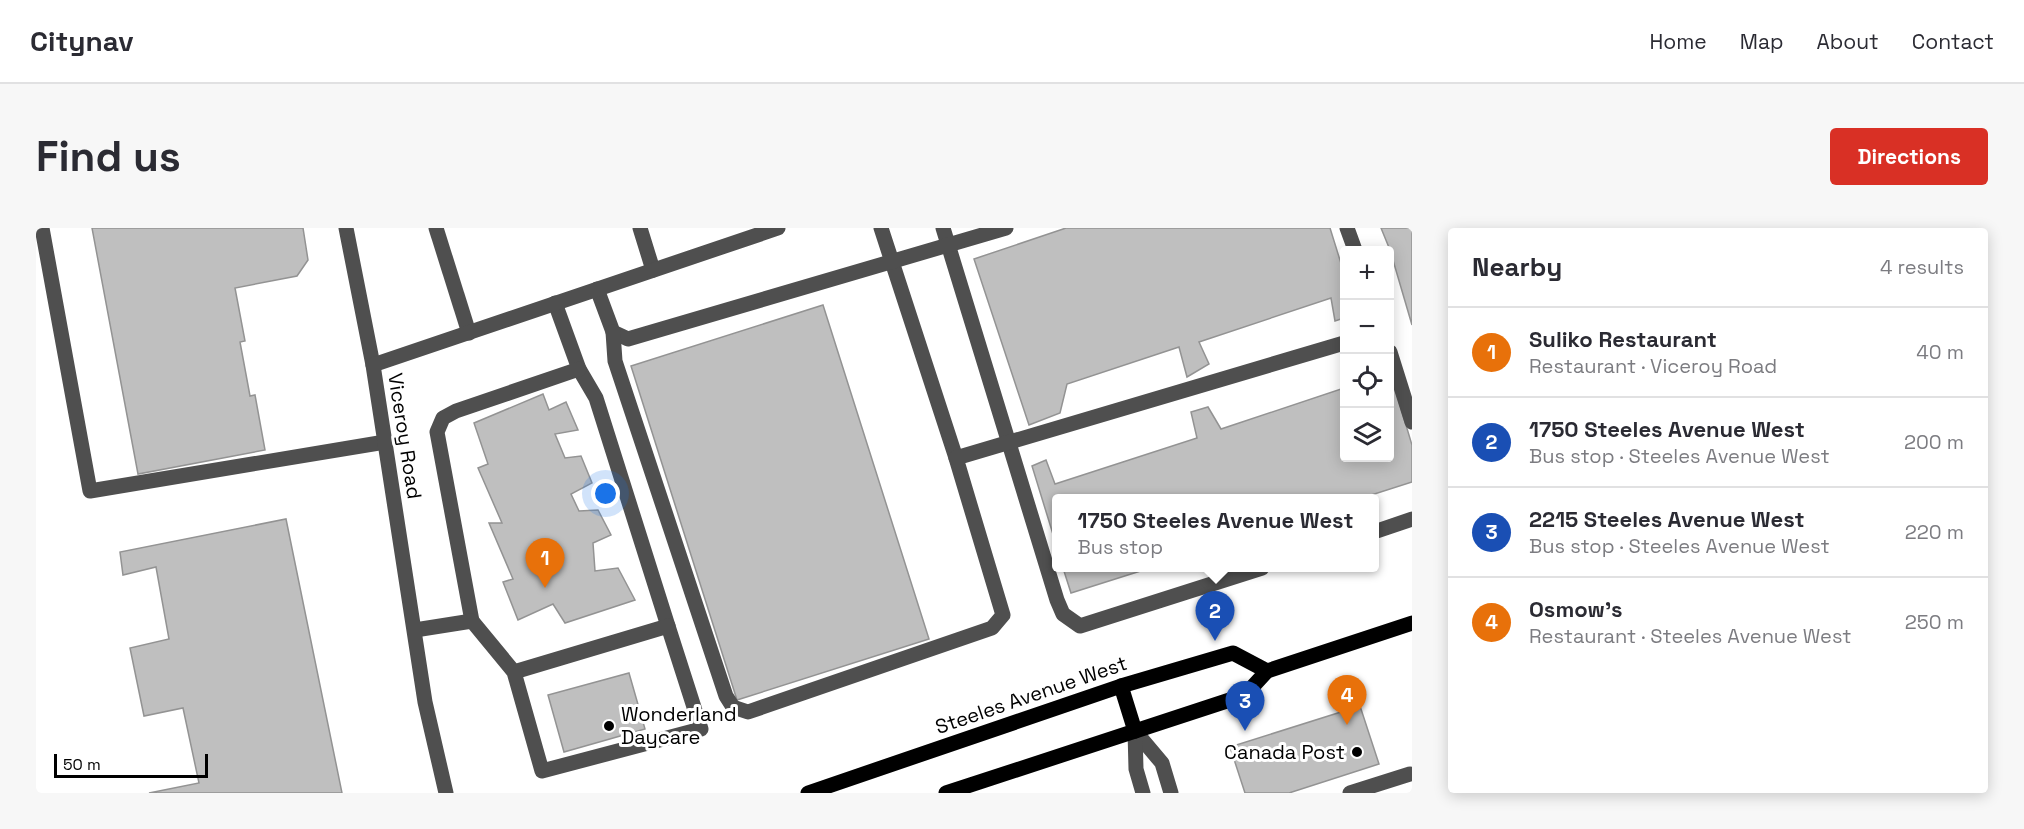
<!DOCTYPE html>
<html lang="en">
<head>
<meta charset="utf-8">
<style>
  body { margin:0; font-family:"Space Grotesk",sans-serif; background:#f7f7f7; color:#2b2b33 }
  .controls { position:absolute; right:18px; top:18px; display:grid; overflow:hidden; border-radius:6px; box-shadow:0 3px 15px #0003 }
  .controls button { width:54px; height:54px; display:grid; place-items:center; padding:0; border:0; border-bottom:2px solid #e1e1e2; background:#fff; color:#2b2b33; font:30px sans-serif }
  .scale { position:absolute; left:18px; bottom:15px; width:154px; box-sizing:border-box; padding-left:6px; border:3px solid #000; border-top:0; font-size:16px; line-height:21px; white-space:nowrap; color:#000; -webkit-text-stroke:4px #fff; paint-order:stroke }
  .you { position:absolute; left:570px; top:266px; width:21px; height:21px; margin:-15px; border:4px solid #fff; border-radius:50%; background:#1a73e8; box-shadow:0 0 0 9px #1a73e833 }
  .badge { display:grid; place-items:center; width:39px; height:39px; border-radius:50%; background:#d93025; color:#fff; font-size:20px; font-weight:700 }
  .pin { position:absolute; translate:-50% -50px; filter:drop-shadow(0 2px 3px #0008) }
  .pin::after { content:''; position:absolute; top:32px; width:21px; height:18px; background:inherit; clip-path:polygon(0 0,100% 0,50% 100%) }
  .popup { position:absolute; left:1016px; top:266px; width:327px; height:78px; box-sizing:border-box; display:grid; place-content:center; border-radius:6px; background:#fff; filter:drop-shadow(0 2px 4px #0005); font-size:20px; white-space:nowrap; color:#7c7c81 }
  .popup b { font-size:22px; color:#2b2b33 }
  .popup::after { content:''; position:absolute; left:50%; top:100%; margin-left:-12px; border:12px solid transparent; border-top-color:#fff }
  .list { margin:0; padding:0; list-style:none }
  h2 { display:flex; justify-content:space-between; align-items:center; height:78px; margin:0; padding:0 24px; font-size:26px }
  h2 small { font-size:20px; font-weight:400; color:#7c7c81 }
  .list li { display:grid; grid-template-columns:39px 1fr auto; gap:18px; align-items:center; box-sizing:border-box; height:90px; padding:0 24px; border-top:2px solid #e1e1e2 }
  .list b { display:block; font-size:22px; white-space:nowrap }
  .list p { margin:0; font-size:20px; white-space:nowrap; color:#7c7c81 }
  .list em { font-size:20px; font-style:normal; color:#7c7c81 }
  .icon { flex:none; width:33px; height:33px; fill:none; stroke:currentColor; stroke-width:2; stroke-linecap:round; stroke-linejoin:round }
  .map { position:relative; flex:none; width:1376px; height:565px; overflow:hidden; border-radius:6px }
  header { display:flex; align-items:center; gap:36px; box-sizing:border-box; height:84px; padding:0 30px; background:#fff; border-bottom:2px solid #e1e1e2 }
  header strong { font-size:28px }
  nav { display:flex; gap:33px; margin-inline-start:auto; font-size:21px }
  .intro { display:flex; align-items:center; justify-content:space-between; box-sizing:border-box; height:144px; padding:0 36px }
  h1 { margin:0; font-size:42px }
  .button { padding:15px 27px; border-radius:6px; background:#d93025; color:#fff; font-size:21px; font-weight:700 }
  main { display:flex; gap:36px; padding:0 36px }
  aside { flex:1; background:#fff; border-radius:6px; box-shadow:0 3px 15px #0003 }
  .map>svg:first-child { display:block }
  .building { fill:#bfbfbf; stroke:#939393; stroke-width:1.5 }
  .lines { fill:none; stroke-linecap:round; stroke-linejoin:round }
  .minor { stroke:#4f4f4f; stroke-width:15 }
  .major { stroke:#000; stroke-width:15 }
  .poi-dot { fill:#000; stroke:#fff; stroke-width:2 }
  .labels { text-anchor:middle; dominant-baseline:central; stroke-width:6; stroke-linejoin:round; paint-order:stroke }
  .street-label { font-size:20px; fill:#000; stroke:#fff }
  .poi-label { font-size:20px; fill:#000; stroke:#fff; text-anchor:start }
</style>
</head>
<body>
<header>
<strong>Citynav</strong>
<nav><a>Home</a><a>Map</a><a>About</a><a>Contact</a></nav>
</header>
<div class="intro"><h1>Find us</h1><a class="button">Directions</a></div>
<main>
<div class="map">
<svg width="1376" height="565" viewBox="0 0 1376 565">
  <rect width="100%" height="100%" fill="#fff"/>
  <!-- building -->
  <g class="building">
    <path d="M56,0H267L272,32L261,48L199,60L209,113L204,114L214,168L219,167L229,222L102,246Z"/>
    <path d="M1030,0H1294L1308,45V90L1299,93L1295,70L1163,114L1173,136L1151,149L1143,119L1031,156L1024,185L993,197L938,31Z"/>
    <path d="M1345,0H1376V97L1354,22Z"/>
    <path d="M787,77L893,411L701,472L595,138Z"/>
    <path d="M1354,144L1376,217V254L1326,270H1020V316L996,238L1010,232L1019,256L1161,210L1155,184L1172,179L1185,201L1308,160V230H1354Z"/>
    <path d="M507,166L513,182L530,174L542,202L519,206L529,230L545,228L556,255L535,266L543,283L562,282L575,307L557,315L559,343L582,340L599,372L529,395L517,376L482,392L467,354L477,351L453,295H466L442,240L452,236L438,195Z"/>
    <path d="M250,291L306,565H113L163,555L147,480L108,488L94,420L133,411L120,339L87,347L84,324Z"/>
    <path d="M1027,340H1114L1035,365Z"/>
    <path d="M593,445L609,501L528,524L512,467Z"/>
    <path d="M1324,478L1343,536L1253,565H1209L1194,519Z"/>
  </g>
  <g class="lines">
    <!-- minor -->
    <g class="minor">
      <path d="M6,0L54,263L349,214"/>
      <path d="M310,0L337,137"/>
      <path d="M400,0L433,105"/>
      <path d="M604,0L617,42"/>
      <path d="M845,0L920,230"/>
      <path d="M907,0L1021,372L1027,386L1044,398L1226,340"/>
      <path d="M1311,0L1319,22"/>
      <path d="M561,61L577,104L592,111L970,0"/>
      <path d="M519,75L543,141L560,170L632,398"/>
      <path d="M577,104L579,133L690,468L697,479L712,484L956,400L967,387L920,230L1308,115"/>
      <path d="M1354,124L1376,194"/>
      <path d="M1338,304L1376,291"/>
      <path d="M436,393L401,204L407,190L420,183L543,141"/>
      <path d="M379,402L436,393L478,444L632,398L665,501L506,543L478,444"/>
      <path d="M1099,503L1126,535L1135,565"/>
      <path d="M1099,503L1100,541L1107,565"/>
      <path d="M410,565L389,474L337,137L742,0"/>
      <path d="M1314,565L1374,546"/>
    </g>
    <!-- major -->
    <g class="major">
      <path d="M1085,458L1099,503"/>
      <path d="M772,565L1085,458L1197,425L1231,443"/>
      <path d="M910,565L1209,467L1231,443L1376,395"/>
    </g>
  </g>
  <!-- markers -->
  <g class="poi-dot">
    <circle cx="573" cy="498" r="6"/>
    <circle cx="1321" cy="524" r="6"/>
  </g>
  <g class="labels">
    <!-- street labels -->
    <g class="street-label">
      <text transform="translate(369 208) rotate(81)">Viceroy Road</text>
      <text transform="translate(995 467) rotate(-19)">Steeles Avenue West</text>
    </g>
    <!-- poi labels -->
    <g class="poi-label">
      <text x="585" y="486">Wonderland<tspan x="585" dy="23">Daycare</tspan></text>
      <text x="1309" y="524" text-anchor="end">Canada Post</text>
    </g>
  </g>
</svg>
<div class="controls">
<button>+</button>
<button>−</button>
<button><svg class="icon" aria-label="locate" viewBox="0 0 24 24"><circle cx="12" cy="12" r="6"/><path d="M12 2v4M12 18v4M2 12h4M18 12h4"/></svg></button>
<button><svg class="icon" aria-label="layers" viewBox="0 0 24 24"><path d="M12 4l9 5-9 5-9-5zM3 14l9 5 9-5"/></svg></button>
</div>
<div class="scale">50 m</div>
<div class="you"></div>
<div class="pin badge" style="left:509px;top:360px;background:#e8710a">1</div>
<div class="pin badge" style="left:1179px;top:413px;background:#1a4fb4">2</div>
<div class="popup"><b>1750 Steeles Avenue West</b>Bus stop</div>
<div class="pin badge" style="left:1209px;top:503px;background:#1a4fb4">3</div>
<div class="pin badge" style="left:1311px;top:497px;background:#e8710a">4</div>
</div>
<aside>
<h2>Nearby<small>4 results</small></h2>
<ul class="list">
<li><span class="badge" style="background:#e8710a">1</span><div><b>Suliko Restaurant</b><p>Restaurant · Viceroy Road</p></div><em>40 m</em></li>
<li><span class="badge" style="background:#1a4fb4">2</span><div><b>1750 Steeles Avenue West</b><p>Bus stop · Steeles Avenue West</p></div><em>200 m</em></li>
<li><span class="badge" style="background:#1a4fb4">3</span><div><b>2215 Steeles Avenue West</b><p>Bus stop · Steeles Avenue West</p></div><em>220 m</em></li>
<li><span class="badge" style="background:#e8710a">4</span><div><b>Osmow's</b><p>Restaurant · Steeles Avenue West</p></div><em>250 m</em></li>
</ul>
</aside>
</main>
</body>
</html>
